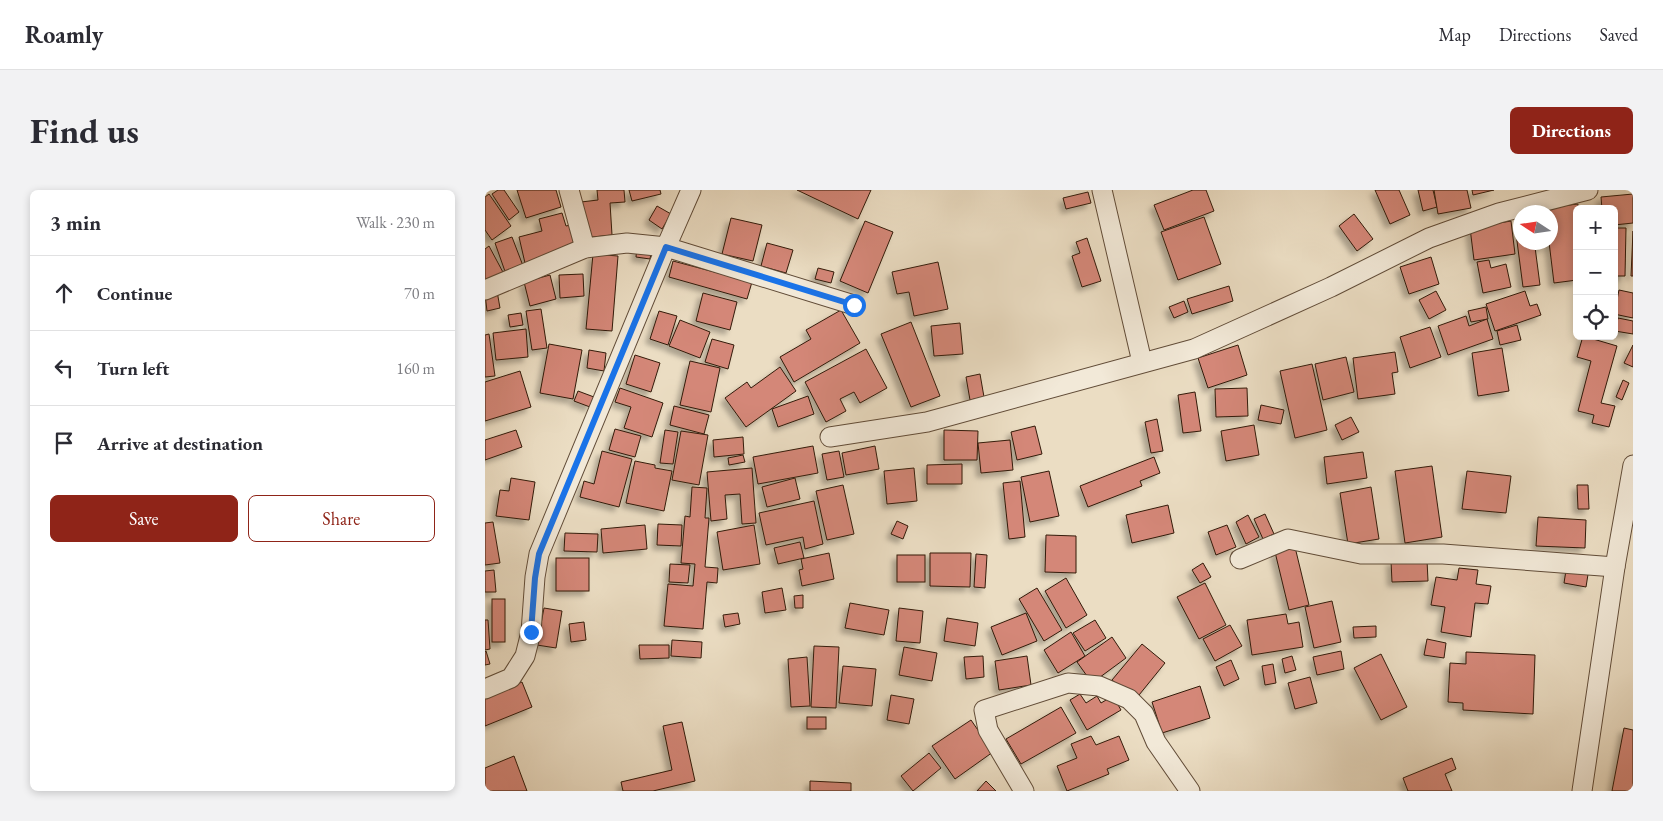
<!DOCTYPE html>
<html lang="en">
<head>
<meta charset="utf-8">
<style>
  body { margin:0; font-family:"EB Garamond",serif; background:#f2f2f3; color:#2b2b33 }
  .controls { position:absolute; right:15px; top:15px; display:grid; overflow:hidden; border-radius:8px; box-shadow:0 2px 8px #0003 }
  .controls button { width:45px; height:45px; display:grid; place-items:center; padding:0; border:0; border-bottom:1px solid #e1e1e2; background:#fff; color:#2b2b33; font:25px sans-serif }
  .compass { position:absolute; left:1028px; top:15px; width:45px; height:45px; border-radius:50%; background:#fff; box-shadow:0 2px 8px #0003; rotate:282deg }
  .stop { position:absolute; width:15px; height:15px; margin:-11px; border:4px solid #1a73e8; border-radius:50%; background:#fff }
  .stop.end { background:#1a73e8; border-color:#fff; box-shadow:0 1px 5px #0008 }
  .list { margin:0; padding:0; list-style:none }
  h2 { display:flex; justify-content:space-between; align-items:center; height:65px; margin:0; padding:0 20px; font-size:21px }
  h2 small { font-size:16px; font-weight:400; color:#7c7c81 }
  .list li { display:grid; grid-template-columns:32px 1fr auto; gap:15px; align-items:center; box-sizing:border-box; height:75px; padding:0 20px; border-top:1px solid #e1e1e2 }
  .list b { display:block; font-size:19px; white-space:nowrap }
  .list em { font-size:16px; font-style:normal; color:#7c7c81 }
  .actions { display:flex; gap:10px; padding:15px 20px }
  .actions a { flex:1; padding:11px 0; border:1px solid #8f2418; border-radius:8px; text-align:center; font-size:18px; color:#8f2418 }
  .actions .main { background:#8f2418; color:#fff }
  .icon { flex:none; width:28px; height:28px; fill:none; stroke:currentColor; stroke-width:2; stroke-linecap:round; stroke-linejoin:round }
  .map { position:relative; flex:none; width:1148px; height:601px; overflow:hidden; border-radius:8px }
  header { display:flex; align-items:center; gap:30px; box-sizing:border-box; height:70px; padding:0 25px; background:#fff; border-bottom:1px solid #e1e1e2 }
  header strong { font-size:24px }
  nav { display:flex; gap:28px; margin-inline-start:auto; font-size:18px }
  .intro { display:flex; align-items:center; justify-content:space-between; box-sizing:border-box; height:120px; padding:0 30px }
  h1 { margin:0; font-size:35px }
  .button { padding:12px 22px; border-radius:8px; background:#8f2418; color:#fff; font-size:18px; font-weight:700 }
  main { display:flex; gap:30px; padding:0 30px }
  aside { flex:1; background:#fff; border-radius:8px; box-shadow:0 2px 8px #0003 }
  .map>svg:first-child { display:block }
  .building { fill:#d48778; stroke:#331b0a; filter:url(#shadow) }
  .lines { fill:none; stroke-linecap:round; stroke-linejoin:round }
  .minor-casing { stroke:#614c38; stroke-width:21 }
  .minor { stroke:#f2e9d8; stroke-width:19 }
  .route { stroke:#1a73e8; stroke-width:6 }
</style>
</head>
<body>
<header>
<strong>Roamly</strong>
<nav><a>Map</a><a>Directions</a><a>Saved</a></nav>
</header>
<div class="intro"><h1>Find us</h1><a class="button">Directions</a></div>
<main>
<aside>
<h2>3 min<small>Walk · 230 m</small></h2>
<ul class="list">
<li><svg class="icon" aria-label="ahead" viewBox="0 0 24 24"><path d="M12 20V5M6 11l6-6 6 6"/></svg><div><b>Continue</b></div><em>70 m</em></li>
<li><svg class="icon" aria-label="left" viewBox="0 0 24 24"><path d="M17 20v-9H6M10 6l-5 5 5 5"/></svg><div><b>Turn left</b></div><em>160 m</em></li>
<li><svg class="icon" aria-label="arrive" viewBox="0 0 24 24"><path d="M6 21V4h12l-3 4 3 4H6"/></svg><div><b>Arrive at destination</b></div></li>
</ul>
<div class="actions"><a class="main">Save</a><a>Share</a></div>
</aside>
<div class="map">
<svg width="1148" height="601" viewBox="0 0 1148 601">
  <defs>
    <filter id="shadow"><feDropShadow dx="-4.5" dy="4.5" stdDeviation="2.5" flood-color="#0004"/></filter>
  </defs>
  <rect width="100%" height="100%" fill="#ebddc3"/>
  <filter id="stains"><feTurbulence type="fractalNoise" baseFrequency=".004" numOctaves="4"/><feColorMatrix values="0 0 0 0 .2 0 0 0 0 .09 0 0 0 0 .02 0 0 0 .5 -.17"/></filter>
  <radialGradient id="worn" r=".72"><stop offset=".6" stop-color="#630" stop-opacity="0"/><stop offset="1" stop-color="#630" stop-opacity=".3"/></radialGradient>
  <!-- building -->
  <g class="building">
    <path d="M13,0H19L34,22L24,30L7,4Z"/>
    <path d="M32,0H71L76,17L41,28Z"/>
    <path d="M112,0H139L140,12L125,13L127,45L99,48L96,12L113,10Z"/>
    <path d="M144,0H175L176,4L147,11Z"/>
    <path d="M312,0H386L373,29Z"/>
    <path d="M708,0H721L729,21L679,40L669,15Z"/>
    <path d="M890,0H914L925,25L905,34Z"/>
    <path d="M933,0H948L952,17L938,21Z"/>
    <path d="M949,0H982L986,18L953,24Z"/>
    <path d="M987,0H1009L988,5Z"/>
    <path d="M603,2L606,13L581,19L578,8Z"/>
    <path d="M4,4L26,36L7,50L0,40V7Z"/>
    <path d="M1148,4V33L1129,35V19H1117L1116,7Z"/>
    <path d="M1093,14L1092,90L1069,93L1064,52H1066V22H1060L1059,18Z"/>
    <path d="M172,16L186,24L177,39L164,30Z"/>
    <path d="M77,23L81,36L90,34L96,58L40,73L34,47L57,41L54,29Z"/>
    <path d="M869,24L888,49L872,61L854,36Z"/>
    <path d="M719,27L736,74L693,90L676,42Z"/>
    <path d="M246,28L277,35L268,71L237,64Z"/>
    <path d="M380,31L408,42L383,103L355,91Z"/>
    <path d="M1026,31L1030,64L989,70L985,38Z"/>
    <path d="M1036,35V52H1058V56L1050,57L1055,95L1038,97L1030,36Z"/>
    <path d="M1129,38H1141L1140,86H1129Z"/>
    <path d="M1148,41V86H1146Z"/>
    <path d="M27,47L40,81L22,87L10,53Z"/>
    <path d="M602,48L616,91L597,97L587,66L595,63L591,52Z"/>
    <path d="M282,53L308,60L301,83L276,76Z"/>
    <path d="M4,56L20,86L0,94V59Z"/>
    <path d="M152,56L167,58L165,69L151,67Z"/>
    <path d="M108,64L133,66L127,141L101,139Z"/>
    <path d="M946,67L954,94L924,104L915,77Z"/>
    <path d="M1004,70L1006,78L1021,74L1026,97L998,103L992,72Z"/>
    <path d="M188,71L267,92L262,109L184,87Z"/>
    <path d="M453,72L463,119L429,126L424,102L412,104L407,82Z"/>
    <path d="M333,78L349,82L346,93L330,89Z"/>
    <path d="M98,84L99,106L75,108L74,85Z"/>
    <path d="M65,85L71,109L45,116L39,92Z"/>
    <path d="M744,96L748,111L707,124L702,109Z"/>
    <path d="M1134,100L1148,103V128L1129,124Z"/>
    <path d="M12,101L15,118L2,121L0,104Z"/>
    <path d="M951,101L961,120L944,129L934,110Z"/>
    <path d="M1040,101L1045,116L1052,114L1056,125L1010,141L1001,114Z"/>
    <path d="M218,103L252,112L245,140L211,131Z"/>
    <path d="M699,111L703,122L689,128L684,117Z"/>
    <path d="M1001,117L1003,129L986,132L983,121Z"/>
    <path d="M56,119L62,158L47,160L41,121Z"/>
    <path d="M356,120L375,153L309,192L295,167L326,149L321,140Z"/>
    <path d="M174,121L192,126L183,155L165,149Z"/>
    <path d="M36,123L38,135L25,137L23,125Z"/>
    <path d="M981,126L984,136L1002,129L1008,149L963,165L953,136Z"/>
    <path d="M1133,128L1148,131V144L1130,141Z"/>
    <path d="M195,130L225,142L215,168L184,156Z"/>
    <path d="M426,132L455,206L426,217L396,144Z"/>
    <path d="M475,133L478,164L449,166L446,136Z"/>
    <path d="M1032,135L1036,150L1015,155L1012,141Z"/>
    <path d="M945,137L956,167L925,178L915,147Z"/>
    <path d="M41,139L43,167L11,170L8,143Z"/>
    <path d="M4,144L10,186L0,187V145Z"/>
    <path d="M1098,146L1132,156L1116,213L1130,216L1124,237L1107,233L1109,225L1093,221L1106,171L1092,167Z"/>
    <path d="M227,149L249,155L243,179L220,172Z"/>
    <path d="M64,154L97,160L88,209L55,203Z"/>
    <path d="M753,155L762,185L723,198L713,168Z"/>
    <path d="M1148,155V177L1139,173Z"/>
    <path d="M1017,158L1024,201L993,206L987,163Z"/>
    <path d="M381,159L402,198L375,213L369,202L355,209L361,221L341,232L320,192Z"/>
    <path d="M104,160L121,163L119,181L102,178Z"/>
    <path d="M910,162L913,182L907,183L910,204L873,209L868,168Z"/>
    <path d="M150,165L175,173L166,202L141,194Z"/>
    <path d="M861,167L869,202L838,210L830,174Z"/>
    <path d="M205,171L235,178L226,222L195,215Z"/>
    <path d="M827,174L842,240L810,248L795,181Z"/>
    <path d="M295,177L311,201L261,237L240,208L262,192L266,198Z"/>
    <path d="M35,181L46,217L0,231V192Z"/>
    <path d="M495,184L499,207L485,210L481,187Z"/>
    <path d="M1138,190L1144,193L1137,210L1131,207Z"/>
    <path d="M135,198L178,213L167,247L139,238L146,217L130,212Z"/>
    <path d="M762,198L763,226L731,227L730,199Z"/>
    <path d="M93,201L109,207L105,217L89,211Z"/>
    <path d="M710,202L716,241L698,243L693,205Z"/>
    <path d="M323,206L329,224L293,237L287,219Z"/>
    <path d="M776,215L799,220L796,234L773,230Z"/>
    <path d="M189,216L224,225L219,244L185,235Z"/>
    <path d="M866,227L874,242L857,250L850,235Z"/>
    <path d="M672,229L678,261L666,263L660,232Z"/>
    <path d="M769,235L774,265L741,271L736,241Z"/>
    <path d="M550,236L557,264L532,270L526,242Z"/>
    <path d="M130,239L156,246L150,267L124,260Z"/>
    <path d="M31,240L37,257L0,270V250Z"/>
    <path d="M180,240L193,242L188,274L175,273Z"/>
    <path d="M459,240L493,241L492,270H459Z"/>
    <path d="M196,241L223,245L214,295L187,290Z"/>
    <path d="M258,247L259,264L229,267L228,250Z"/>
    <path d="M525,250L528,280L496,283L493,253Z"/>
    <path d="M328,256L333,283L273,294L268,267Z"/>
    <path d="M390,256L394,279L361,285L357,263Z"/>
    <path d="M117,261L147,269L134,317L95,307L99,291L109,294Z"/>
    <path d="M354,261L359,287L342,290L337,264Z"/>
    <path d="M878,262L882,288L842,294L839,267Z"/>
    <path d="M258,265L260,272L244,275L243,268Z"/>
    <path d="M669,267L675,283L655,291L657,296L603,317L595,296Z"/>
    <path d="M150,271L170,275V278L187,281L179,321L141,313Z"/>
    <path d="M477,274V294H442V275Z"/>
    <path d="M947,276L957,347L920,353L910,281Z"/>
    <path d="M267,278L271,333L257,334L255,304L240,305L242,329L226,331L222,282Z"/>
    <path d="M429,278L432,311L402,314L399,281Z"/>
    <path d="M564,281L574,326L545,332L536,287Z"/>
    <path d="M982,281L1026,286L1021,323L977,319Z"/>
    <path d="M26,288L50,292L44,330L11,326L15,300L24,301Z"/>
    <path d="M310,288L315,309L282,317L277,297Z"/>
    <path d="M535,291L540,347L524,349L518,293Z"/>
    <path d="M358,295L369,344L342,350L331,301Z"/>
    <path d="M1092,295H1103L1104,319H1093Z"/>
    <path d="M207,297L222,298L220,328H224L220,377L233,378L232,393L222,392L218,439L179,436L183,394L208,396L210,374L196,373L200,326L205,327Z"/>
    <path d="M886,297L894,349L863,354L855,303Z"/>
    <path d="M329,311L338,354L320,359L318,347L281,355L274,323Z"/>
    <path d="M683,315L689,343L647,353L641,325Z"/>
    <path d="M780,324L789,344L778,349L769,329Z"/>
    <path d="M763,325L774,347L761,354L751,332Z"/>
    <path d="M1053,327L1101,330L1100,358L1051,356Z"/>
    <path d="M412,331L423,336L418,349L406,344Z"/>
    <path d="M8,332L15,373L0,375V333Z"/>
    <path d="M173,334L197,335L196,356L172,355Z"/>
    <path d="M160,335L162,359L118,363L116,339Z"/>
    <path d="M269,335L275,374L238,380L232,342Z"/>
    <path d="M742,335L751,357L731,365L723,342Z"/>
    <path d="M80,343L113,344L112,362L79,361Z"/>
    <path d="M561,345L591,346V383L560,382Z"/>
    <path d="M315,352L319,368L293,374L289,358Z"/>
    <path d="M810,357L824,415L804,420L790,362Z"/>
    <path d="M344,363L349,389L317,396L314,380L318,379L316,369Z"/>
    <path d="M445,363H486L485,397L445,396Z"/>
    <path d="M491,364L502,365L500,398L489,397Z"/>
    <rect x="412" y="365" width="28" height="27"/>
    <rect x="71" y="368" width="33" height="33"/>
    <path d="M942,370L943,391L907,392L906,371Z"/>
    <path d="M718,373L726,387L715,393L707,380Z"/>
    <path d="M185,374L205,375L203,393L184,392Z"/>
    <path d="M1082,374L1104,378L1101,397L1079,393Z"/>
    <path d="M974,378L993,380L991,394L1006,396L1003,414L990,413L986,447L956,442L960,417L946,415L951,387L972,390Z"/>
    <path d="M9,380L11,402H0V381Z"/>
    <path d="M581,388L602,425L581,438L560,401Z"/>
    <path d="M720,393L741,435L714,449L692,407Z"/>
    <path d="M297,398L301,420L280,423L277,402Z"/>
    <path d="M552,398L577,440L559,451L534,409Z"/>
    <path d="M318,405V418H310L309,406Z"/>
    <rect x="7" y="409" width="13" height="43"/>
    <path d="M847,411L856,452L829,458L820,417Z"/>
    <path d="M365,413L404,420L399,445L360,438Z"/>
    <path d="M59,418L77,421L71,458L52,455Z"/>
    <path d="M414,418L438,421L435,453L411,451Z"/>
    <path d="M253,423L255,434L240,437L238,425Z"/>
    <path d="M541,423L552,451L517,465L506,437Z"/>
    <path d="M801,424L803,434L814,432L818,457L767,465L762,430Z"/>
    <path d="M462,428L493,433L490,456L459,451Z"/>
    <path d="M0,430H3L5,459L0,460Z"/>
    <path d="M610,430L621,448L600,461L588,443Z"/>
    <path d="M99,432L101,450L86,452L84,434Z"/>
    <path d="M745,435L757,456L730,471L718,449Z"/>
    <path d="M891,436V447L869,448L868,437Z"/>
    <path d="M586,442L600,466L573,483L559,460Z"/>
    <path d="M627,447L641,468L607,493L592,472Z"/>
    <path d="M942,449L961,453L959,468L939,465Z"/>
    <path d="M187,450L217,452L216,468L186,466Z"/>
    <path d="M657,454L680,473L650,510L627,490Z"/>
    <path d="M154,455H184V468L155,469Z"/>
    <path d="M329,456L354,457L351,518L326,517Z"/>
    <path d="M419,457L452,463L447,491L414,485Z"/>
    <path d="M1,461L5,474L0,475V462Z"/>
    <path d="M856,461L859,479L832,485L828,467Z"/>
    <path d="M981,462L1050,465L1048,524L978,520V513L963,512L965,473L981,474Z"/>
    <path d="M896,464L922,517L896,530L869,478Z"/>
    <path d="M498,466L499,487L481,489L479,467Z"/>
    <path d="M542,466L546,495L514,500L510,471Z"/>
    <path d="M807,466L811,480L800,483L797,469Z"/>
    <path d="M322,467L325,516L306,517L303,469Z"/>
    <path d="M746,470L754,489L739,496L731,477Z"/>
    <path d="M788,474L791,493L780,495L777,476Z"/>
    <path d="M358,476L391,479L387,516L354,513Z"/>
    <path d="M825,487L832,513L810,519L803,493Z"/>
    <path d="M37,492L47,517L0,536V507Z"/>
    <path d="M715,496L725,528L677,543L667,512Z"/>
    <path d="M595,504L601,513L612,506L616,513L628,506L636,520L602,540L585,510Z"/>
    <path d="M406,505L429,509L424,534L402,530Z"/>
    <path d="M576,517L591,543L536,574L521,549Z"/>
    <rect x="322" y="527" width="19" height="12"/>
    <path d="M486,530L508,562L470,589L447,556Z"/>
    <path d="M197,532L210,591L168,601H138L136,592L187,580L178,536Z"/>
    <path d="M1139,538L1148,540V601H1127Z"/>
    <path d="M606,546L611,555L634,546L644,570L622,579L624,584L582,601L572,576L592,568L586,554Z"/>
    <path d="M444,563L456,578L428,601L416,586Z"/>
    <path d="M29,566L42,601H0V578Z"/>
    <path d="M967,568L971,579L960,584L967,601H923L918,588Z"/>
    <path d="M325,591L366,593V601H325Z"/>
    <path d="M501,591L511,601H492Z"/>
  </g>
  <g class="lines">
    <defs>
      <g id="minor">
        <path d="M84,0L100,58"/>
        <path d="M617,0L657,172"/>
        <path d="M0,100L100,58L142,53L181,57L369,115"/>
        <path d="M345,247L442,232L709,159L846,97L944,48L1014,23L1103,0"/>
        <path d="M755,369L803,349L876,364H958L1130,377"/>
        <path d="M0,499L26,488L40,466L46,442L50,387L54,364L181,57L206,0"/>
        <path d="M539,601L503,540L499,520L583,493L614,496L644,509L659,524L671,552L705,601"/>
        <path d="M1097,601L1130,377L1148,275"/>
      </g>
    </defs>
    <!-- minor casing -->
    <use href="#minor" class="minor-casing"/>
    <!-- minor -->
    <use href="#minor" class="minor"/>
  </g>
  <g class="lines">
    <!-- route -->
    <path class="route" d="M46,442L50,388L54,364L181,57L369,115"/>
  </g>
  <rect width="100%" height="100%" filter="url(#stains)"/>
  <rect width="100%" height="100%" fill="url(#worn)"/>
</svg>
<div class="controls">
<button>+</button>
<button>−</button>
<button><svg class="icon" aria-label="locate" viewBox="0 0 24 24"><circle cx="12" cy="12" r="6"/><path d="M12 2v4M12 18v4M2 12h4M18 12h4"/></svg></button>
</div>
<svg class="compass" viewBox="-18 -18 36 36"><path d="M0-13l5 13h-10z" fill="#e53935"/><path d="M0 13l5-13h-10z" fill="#7c7c81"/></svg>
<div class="stop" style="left:369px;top:115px"></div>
<div class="stop end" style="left:46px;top:442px"></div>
</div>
</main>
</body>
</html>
